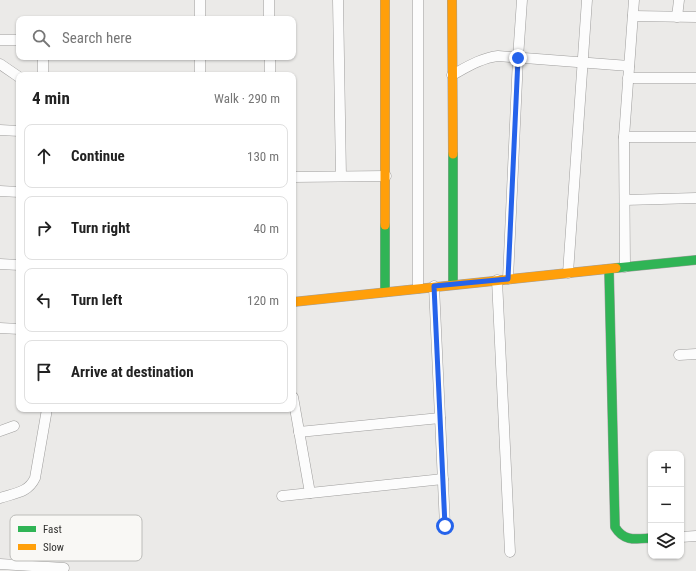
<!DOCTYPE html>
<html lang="en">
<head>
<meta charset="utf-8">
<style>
  body { margin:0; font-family:"Roboto Condensed",sans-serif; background:#f6f6f6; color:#222 }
  .controls { position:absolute; right:12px; bottom:12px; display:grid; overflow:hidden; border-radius:8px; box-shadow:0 1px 3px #0004 }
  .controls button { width:36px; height:36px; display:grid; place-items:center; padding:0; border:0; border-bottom:1px solid #e0e0e0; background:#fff; color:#222; font:20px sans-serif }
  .stop { position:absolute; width:12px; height:12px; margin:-9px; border:3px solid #2563eb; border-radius:50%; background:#fff }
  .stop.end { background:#2563eb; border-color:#fff; box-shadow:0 1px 4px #0008 }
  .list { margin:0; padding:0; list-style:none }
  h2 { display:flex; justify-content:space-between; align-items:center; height:52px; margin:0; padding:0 16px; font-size:17px }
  h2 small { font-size:13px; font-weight:400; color:#767676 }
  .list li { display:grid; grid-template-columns:26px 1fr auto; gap:12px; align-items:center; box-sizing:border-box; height:64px; margin:0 8px 8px; padding:0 8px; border:1px solid #e0e0e0; border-radius:8px }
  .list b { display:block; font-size:15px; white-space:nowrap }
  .list em { font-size:13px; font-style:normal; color:#767676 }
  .icon { flex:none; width:22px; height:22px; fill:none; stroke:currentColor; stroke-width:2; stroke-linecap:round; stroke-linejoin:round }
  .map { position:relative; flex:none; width:696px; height:571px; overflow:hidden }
  .search { position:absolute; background:#fff; box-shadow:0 1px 3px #0004; left:16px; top:16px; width:280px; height:44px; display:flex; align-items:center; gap:10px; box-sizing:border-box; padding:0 14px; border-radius:8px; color:#767676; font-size:15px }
  .panel { position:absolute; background:#fff; box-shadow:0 1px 3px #0004; left:16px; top:72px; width:280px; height:340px; border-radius:8px }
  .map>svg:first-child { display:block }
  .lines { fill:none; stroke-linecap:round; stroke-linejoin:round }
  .street-casing { stroke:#9f9e9d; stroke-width:11 }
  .fast-casing { stroke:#9f9e9d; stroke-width:10 }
  .slow-casing { stroke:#9f9e9d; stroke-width:10 }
  .street { stroke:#fcfcfc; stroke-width:10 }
  .fast { stroke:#30b455; stroke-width:9 }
  .slow { stroke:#ff9f0a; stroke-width:9 }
  .route { stroke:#2563eb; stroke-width:5 }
  .key { fill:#f9f8f5; stroke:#bcbcb9; stroke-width:1 }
  .key-label { font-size:11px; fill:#2f2f2d }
</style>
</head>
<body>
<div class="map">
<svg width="696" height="571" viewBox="0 0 696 571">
  <rect width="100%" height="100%" fill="#ebeae8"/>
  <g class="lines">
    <defs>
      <g id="street">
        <path d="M269,0V19"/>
        <path d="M338,0L341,176"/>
        <path d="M633,16L696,17"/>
        <path d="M677,17L679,0"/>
        <path d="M200,19V0"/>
        <path d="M0,40H19"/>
        <path d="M270,57V75"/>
        <path d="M0,64L19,77"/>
        <path d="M43,75V57"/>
        <path d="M200,75V57"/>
        <path d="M452,75C467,67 481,58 498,56L629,66"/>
        <path d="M628,78H696"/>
        <path d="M0,130L19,131"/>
        <path d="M624,137H696"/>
        <path d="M293,177L386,176"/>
        <path d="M0,191L19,192"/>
        <path d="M625,200L696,198"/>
        <path d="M0,264L19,265"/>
        <path d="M625,267L624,137L634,0"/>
        <path d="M568,273L587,0"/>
        <path d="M508,279L518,58L522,0"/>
        <path d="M497,280L510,552"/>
        <path d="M434,286L445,526"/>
        <path d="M418,288V0"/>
        <path d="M0,328L19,329"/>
        <path d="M679,355L696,354"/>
        <path d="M293,397L310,493"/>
        <path d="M0,431L14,426"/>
        <path d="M299,432L440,418"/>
        <path d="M282,496L443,479"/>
        <path d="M0,498C15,493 28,493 35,478L47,409"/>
        <path d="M681,537L696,536"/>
        <path d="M0,564L64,568"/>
      </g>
      <g id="fast">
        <path d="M453,154V284"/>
        <path d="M385,225V292"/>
        <path d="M616,268L696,260"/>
        <path d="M609,269L615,527C624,542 636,539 651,538"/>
      </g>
      <g id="slow">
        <path d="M385,0V225"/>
        <path d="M452,0L453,154"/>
        <path d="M293,302L616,268"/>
      </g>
    </defs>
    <!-- street casing -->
    <use href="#street" class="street-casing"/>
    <!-- fast casing -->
    <use href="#fast" class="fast-casing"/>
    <!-- slow casing -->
    <use href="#slow" class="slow-casing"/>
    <!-- street -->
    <use href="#street" class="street"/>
    <!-- fast -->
    <use href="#fast" class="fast"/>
    <!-- slow -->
    <use href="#slow" class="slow"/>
  </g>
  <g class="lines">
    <!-- route -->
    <path class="route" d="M445,526L434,286L508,279L518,58"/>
  </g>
  <!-- legend -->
  <rect x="10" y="515" width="132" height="46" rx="6" class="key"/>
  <rect x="18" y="526" width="18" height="6" fill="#30b455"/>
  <rect x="18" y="544" width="18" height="6" fill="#ff9f0a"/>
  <g class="key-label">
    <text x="43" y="533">Fast</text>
    <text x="43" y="551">Slow</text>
  </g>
</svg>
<div class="controls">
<button>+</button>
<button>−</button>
<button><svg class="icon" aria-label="layers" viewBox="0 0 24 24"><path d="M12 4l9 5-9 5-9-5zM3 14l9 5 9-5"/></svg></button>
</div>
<div class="stop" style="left:445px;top:526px"></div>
<div class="stop end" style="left:518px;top:58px"></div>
<div class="search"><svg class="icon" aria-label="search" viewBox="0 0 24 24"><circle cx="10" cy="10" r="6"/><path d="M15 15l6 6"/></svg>Search here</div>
<section class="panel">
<h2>4 min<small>Walk · 290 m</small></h2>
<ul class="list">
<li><svg class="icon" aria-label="ahead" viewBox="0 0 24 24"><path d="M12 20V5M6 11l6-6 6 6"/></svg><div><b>Continue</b></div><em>130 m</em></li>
<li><svg class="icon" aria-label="right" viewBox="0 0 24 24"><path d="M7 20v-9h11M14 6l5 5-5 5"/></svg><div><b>Turn right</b></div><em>40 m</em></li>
<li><svg class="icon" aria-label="left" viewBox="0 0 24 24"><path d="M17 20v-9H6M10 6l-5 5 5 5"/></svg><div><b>Turn left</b></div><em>120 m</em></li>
<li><svg class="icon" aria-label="arrive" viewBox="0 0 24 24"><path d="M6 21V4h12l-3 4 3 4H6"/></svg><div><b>Arrive at destination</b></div></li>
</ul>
</section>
</div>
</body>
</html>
